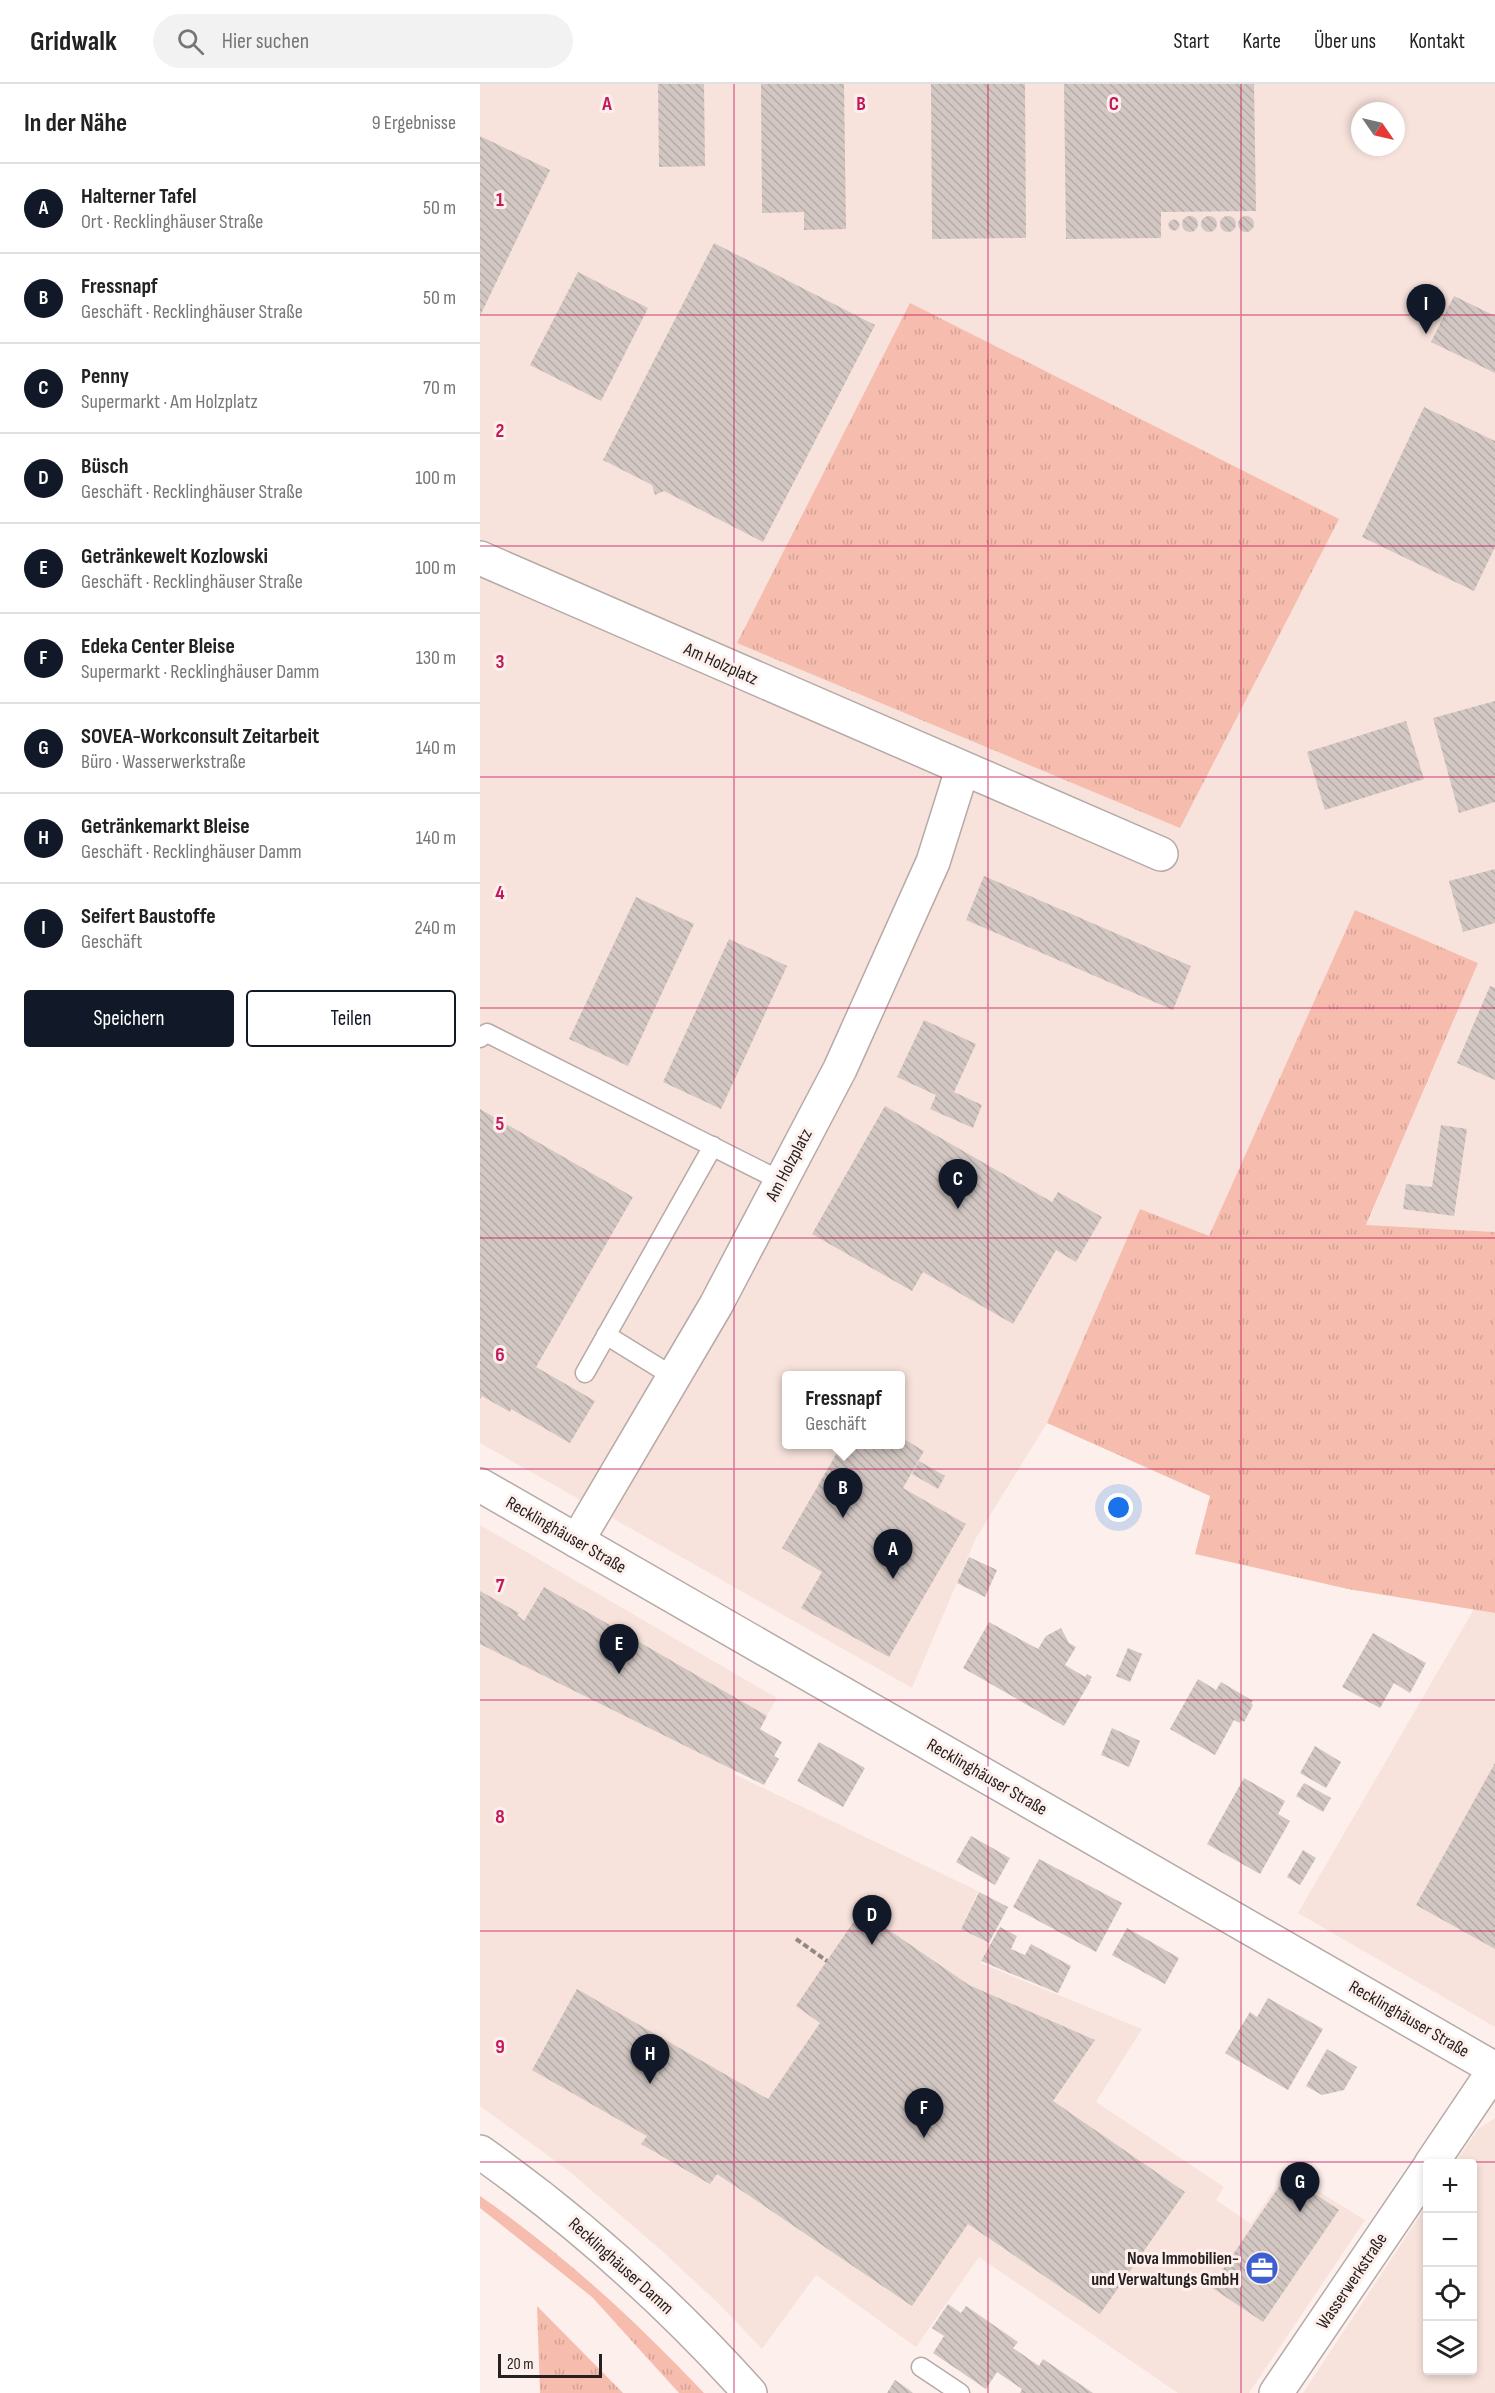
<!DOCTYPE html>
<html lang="de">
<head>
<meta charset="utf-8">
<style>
  body { margin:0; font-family:"Sofia Sans Condensed",sans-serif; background:#f2f2f2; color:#222 }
  .controls { position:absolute; right:18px; bottom:18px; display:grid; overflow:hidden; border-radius:6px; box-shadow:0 3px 9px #0003 }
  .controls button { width:54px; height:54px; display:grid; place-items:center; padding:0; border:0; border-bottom:2px solid #e0e0e0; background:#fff; color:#222; font:30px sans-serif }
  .compass { position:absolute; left:871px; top:18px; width:54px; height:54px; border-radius:50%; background:#fff; box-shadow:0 3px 9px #0003; rotate:124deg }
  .scale { position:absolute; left:18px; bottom:15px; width:104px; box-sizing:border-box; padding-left:6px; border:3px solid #262120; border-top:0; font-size:16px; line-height:21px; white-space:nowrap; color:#262120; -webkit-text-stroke:4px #fdf0ec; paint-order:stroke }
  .you { position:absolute; left:639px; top:1424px; width:21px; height:21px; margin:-15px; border:4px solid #fff; border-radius:50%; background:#1a73e8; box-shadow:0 0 0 9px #1a73e833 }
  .badge { display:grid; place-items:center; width:39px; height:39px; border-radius:50%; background:#111827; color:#fff; font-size:20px; font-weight:700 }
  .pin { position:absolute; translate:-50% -50px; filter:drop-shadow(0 2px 3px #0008) }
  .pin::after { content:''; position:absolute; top:32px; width:21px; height:18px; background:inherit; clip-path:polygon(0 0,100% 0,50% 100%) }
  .popup { position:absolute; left:302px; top:1287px; width:123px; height:78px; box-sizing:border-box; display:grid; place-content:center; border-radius:6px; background:#fff; filter:drop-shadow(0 2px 4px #0005); font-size:20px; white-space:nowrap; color:#767676 }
  .popup b { font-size:22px; color:#222 }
  .popup::after { content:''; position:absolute; left:50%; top:100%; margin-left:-12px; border:12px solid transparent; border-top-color:#fff }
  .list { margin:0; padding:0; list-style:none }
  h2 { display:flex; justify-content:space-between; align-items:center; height:78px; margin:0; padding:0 24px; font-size:26px }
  h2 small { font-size:20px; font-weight:400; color:#767676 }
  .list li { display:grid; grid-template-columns:39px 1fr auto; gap:18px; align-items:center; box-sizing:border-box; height:90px; padding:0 24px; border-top:2px solid #e0e0e0 }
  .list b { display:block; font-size:22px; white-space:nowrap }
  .list p { margin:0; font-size:20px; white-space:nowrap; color:#767676 }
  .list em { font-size:20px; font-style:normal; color:#767676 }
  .actions { display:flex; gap:12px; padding:18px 24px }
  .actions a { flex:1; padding:14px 0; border:2px solid #111827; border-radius:6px; text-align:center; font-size:21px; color:#111827 }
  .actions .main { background:#111827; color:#fff }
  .icon { flex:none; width:33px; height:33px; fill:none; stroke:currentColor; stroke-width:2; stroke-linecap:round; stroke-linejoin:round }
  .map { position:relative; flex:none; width:1015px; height:2309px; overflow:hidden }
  header { display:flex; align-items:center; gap:36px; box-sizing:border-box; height:84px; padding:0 30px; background:#fff; border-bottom:2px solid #e0e0e0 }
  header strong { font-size:28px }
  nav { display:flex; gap:33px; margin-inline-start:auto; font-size:21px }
  .search { width:420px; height:54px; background:#f2f2f2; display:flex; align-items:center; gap:15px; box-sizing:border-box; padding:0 21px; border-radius:33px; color:#767676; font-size:22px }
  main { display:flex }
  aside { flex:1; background:#fff }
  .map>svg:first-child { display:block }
  .built { fill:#f8e2dc; fill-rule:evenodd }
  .grass { fill:url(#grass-tufts) }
  .building { fill:url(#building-back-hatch) }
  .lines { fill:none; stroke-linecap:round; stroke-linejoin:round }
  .service-casing { stroke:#b6aaa7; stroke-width:21 }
  .minor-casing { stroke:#b6aaa7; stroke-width:36 }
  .secondary-casing { stroke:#b6aaa7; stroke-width:36 }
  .path { stroke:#928987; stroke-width:4; stroke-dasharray:6 3; stroke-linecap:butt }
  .service { stroke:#fff; stroke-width:18 }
  .minor { stroke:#fff; stroke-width:33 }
  .secondary { stroke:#fff; stroke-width:33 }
  .grid { fill:none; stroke:#c2185b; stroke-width:1.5; stroke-opacity:0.55 }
  .labels { text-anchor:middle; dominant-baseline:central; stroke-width:6; stroke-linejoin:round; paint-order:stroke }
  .street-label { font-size:18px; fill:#262120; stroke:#fdf0ec }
  .poi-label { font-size:18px; font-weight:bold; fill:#262120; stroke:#fdf0ec; text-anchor:end }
  .grid-label { font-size:20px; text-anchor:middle; font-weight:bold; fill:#c2185b; stroke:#fdf0ec; stroke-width:6; stroke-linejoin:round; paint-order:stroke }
</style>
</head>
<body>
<header>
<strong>Gridwalk</strong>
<div class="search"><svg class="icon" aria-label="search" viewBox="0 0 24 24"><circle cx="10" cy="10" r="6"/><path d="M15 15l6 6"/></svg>Hier suchen</div>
<nav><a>Start</a><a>Karte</a><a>Über uns</a><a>Kontakt</a></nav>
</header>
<main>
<aside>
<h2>In der Nähe<small>9 Ergebnisse</small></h2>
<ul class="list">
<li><span class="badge">A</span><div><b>Halterner Tafel</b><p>Ort · Recklinghäuser Straße</p></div><em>50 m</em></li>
<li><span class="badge">B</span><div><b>Fressnapf</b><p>Geschäft · Recklinghäuser Straße</p></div><em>50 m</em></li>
<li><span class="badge">C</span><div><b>Penny</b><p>Supermarkt · Am Holzplatz</p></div><em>70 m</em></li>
<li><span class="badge">D</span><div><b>Büsch</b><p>Geschäft · Recklinghäuser Straße</p></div><em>100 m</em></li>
<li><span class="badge">E</span><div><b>Getränkewelt Kozlowski</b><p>Geschäft · Recklinghäuser Straße</p></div><em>100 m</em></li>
<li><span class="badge">F</span><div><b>Edeka Center Bleise</b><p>Supermarkt · Recklinghäuser Damm</p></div><em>130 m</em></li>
<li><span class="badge">G</span><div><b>SOVEA-Workconsult Zeitarbeit</b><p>Büro · Wasserwerkstraße</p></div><em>140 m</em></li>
<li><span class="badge">H</span><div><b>Getränkemarkt Bleise</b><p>Geschäft · Recklinghäuser Damm</p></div><em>140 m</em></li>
<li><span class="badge">I</span><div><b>Seifert Baustoffe</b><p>Geschäft</p></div><em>240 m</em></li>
</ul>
<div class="actions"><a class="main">Speichern</a><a>Teilen</a></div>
</aside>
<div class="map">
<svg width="1015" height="2309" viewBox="0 0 1015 2309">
  <defs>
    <pattern id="grass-tufts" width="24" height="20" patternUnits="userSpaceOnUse" patternTransform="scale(1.5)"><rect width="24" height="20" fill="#f6bdae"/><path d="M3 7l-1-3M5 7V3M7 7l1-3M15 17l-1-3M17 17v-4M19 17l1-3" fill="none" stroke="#d3a295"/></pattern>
    <pattern id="building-back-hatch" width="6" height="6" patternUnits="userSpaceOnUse" patternTransform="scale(1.5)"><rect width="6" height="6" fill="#d3c7c3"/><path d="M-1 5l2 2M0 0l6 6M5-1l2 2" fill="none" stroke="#b5aba7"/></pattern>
  </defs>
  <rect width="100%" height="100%" fill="#fdf0ec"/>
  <!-- built -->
  <g class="built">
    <path d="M0,0H1015V1148L886,1142L998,879L875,826L729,1153L660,1126L567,1339L496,1454L432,1604L0,1359ZM880,27H916V63H880ZM306,1292H420V1360H306Z"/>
    <path d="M0,1441L297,1614L254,1690L498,1807L481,1845L509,1860L500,1879L662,1945L616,2018L744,2103L736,2116L771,2140L806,2087L885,2136L769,2309H698L499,2173L436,2263L336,2191L282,2265L242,2223L182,2167L89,2087L0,2022Z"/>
    <path d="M994,1525L1015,1529V1943L818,1829Z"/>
    <path d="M1015,2034V2309H823L947,2121L948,2286H992V2080L975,2079L998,2045Z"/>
  </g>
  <!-- grass -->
  <g class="grass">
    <path d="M430,219L859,435L700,744L257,559Z"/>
    <path d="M875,826L998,879L886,1141L1015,1148V1529L868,1505L715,1470L730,1412L567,1339L660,1125L729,1152Z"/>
    <path d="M0,2112C81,2168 156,2237 224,2309H199L112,2213L0,2124Z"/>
    <path d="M57,2222L143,2309H60Z"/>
  </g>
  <!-- building -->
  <g class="building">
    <path d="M178,0H224L225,82L179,83Z"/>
    <path d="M281,0H364L366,145L324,146V128L282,129Z"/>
    <path d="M451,0H545L546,154L452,155Z"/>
    <path d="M584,0H774L776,127L681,128V154L586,155Z"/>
    <path d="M0,52L70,86L0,232Z"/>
    <circle cx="748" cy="140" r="8"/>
    <circle cx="729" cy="140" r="8"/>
    <circle cx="710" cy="140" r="8"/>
    <circle cx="766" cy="140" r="8"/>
    <circle cx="694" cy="141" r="5.5"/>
    <path d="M234,159L395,241L283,458L184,407L175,411L172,401L123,376Z"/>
    <path d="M98,188L168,224L121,317L50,281Z"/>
    <path d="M974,212L1015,232V289L951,258Z"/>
    <path d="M944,323L1015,357V463L994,507L882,453Z"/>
    <path d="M1015,617V718L979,729L953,634Z"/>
    <path d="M926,637L944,695L845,726L827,668Z"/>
    <path d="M1015,785V839L983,848L969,797Z"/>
    <path d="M504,792L711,882L693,926L486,836Z"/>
    <path d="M156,813L214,840L148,982L89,955Z"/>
    <path d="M249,855L307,882L241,1025L183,998Z"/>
    <path d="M1010,902L1015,904V996L977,979Z"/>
    <path d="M444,936L496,960L474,1008L502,1021L493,1044L450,1025L456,1011L417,993Z"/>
    <path d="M405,1022L572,1118L578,1108L622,1133L596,1178L576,1166L533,1240L443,1188L432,1207L332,1150Z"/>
    <path d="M0,1025L153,1113L56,1283L115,1317L90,1359L31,1325L30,1328L2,1312L0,1315Z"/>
    <path d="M961,1041L987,1045L974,1132L923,1125L926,1100L952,1103Z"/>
    <path d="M420,1353L444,1367L423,1404L486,1440L409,1573L321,1524L342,1488L302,1464L362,1360H420Z"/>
    <path d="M439,1377L465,1392L458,1405L432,1390Z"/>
    <path d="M489,1473L517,1486L505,1513L477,1499Z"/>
    <path d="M64,1503L287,1632L280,1645L302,1658L294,1672L299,1675L284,1701L0,1560V1507L39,1529L37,1531L44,1537Z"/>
    <path d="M509,1538L558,1565L566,1552L581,1544L589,1559L596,1563L585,1581L605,1593L607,1590L612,1593L610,1596H611L584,1642L483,1584Z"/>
    <path d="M893,1549L946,1579L930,1609L914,1599L900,1624L862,1603Z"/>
    <path d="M648,1564L662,1570L650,1598L636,1592Z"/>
    <path d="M718,1595L736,1606L741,1598L773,1617L771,1619L773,1621L764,1638L761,1636L760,1639L754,1636L735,1671L690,1645Z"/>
    <path d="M632,1644L660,1657L649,1683L621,1671Z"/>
    <path d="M339,1658L385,1684L363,1723L317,1697Z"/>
    <path d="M835,1662L861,1678L846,1704L820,1689Z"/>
    <path d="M1015,1679V1865L936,1821Z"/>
    <path d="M764,1694L805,1717L798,1730L810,1737L780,1790L727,1760Z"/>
    <path d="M824,1699L851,1714L843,1728L816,1712Z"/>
    <path d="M491,1752L530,1774L515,1801L476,1778Z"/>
    <path d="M823,1766L836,1774L820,1801L807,1793Z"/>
    <path d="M559,1775L642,1819L616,1868L533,1823Z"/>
    <path d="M499,1808L528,1823L509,1859L481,1845Z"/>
    <path d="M381,1827L489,1901L615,1956L573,2017L705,2108L620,2230L488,2140L432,2222L237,2090L230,2100L161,2060L167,2052L52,1986L97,1905L288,2015L340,1939L316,1922Z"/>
    <path d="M520,1843L537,1852L531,1865L545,1871L551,1860L591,1882L578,1909L501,1877Z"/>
    <path d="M647,1844L699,1874L685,1900L632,1871Z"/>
    <path d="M788,1914L843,1945L808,2006L745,1969L770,1928L777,1933Z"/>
    <path d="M847,1965L877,1983L864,2006L842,2011L826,2002Z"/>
    <path d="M807,2091L859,2126L783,2238L731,2203Z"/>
    <path d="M468,2220L481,2229L486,2222L538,2258L533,2264L559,2282L563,2275L613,2309H540L542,2305L517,2288L506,2305L453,2269L464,2252L452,2244Z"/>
    <path d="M415,2296L428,2305L433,2309H407Z"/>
  </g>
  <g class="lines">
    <defs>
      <g id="service">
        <path d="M0,954L7,949L301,1097"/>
        <path d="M126,1251L194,1293"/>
        <path d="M105,1289L233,1062"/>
        <path d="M441,2283L480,2309"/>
      </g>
      <g id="minor">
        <path d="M0,474L681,770"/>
        <path d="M0,1401L1015,1985"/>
        <path d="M97,1457L236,1221L360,985L453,778L482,686"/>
        <path d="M951,2080L1015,1985"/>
        <path d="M796,2309L948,2085"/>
      </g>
      <path id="secondary" d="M0,2068C99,2138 189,2219 270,2309"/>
    </defs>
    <!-- service casing -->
    <use href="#service" class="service-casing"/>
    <!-- minor casing -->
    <use href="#minor" class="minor-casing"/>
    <!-- secondary casing -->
    <use href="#secondary" class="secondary-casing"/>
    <!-- path -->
    <path class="path" d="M316,1855L347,1877"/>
    <!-- service -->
    <use href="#service" class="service"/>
    <!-- minor -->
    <use href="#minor" class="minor"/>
    <!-- secondary -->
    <use href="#secondary" class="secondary"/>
  </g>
  <!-- grid -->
  <path class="grid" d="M254,0V2309M508,0V2309M761,0V2309M0,231H1015M0,462H1015M0,693H1015M0,924H1015M0,1154H1015M0,1385H1015M0,1616H1015M0,1847H1015M0,2078H1015"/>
  <!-- icons -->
  <defs>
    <symbol id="office-disc" viewBox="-11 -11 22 22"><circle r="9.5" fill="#3b5fd0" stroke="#fdf0ec"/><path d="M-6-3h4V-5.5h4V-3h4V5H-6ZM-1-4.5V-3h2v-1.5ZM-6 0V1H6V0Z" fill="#fff"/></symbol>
  </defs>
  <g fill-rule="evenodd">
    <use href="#office-disc" x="763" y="2165" width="38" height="38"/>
  </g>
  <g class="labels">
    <!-- street labels -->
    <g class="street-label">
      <text transform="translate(241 580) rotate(24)">Am Holzplatz</text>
      <text transform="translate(309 1081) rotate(-62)">Am Holzplatz</text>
      <text transform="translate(86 1451) rotate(30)">Recklinghäuser Straße</text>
      <text transform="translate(507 1693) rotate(30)">Recklinghäuser Straße</text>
      <text transform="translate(929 1935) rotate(30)">Recklinghäuser Straße</text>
      <text transform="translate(141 2182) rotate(42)">Recklinghäuser Damm</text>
      <text transform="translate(872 2197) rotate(-56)">Wasserwerkstraße</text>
    </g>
    <!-- poi labels -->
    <g class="poi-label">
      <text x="759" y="2174">Nova Immobilien-<tspan x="759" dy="21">und Verwaltungs GmbH</tspan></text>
    </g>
  </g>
  <g class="grid-label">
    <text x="127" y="26">A</text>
    <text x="381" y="26">B</text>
    <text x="634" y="26">C</text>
    <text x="20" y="122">1</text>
    <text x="20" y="353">2</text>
    <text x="20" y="584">3</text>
    <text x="20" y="815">4</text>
    <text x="20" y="1046">5</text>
    <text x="20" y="1277">6</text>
    <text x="20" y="1508">7</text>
    <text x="20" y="1739">8</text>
    <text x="20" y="1969">9</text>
  </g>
</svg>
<div class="controls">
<button>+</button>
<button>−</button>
<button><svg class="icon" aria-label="locate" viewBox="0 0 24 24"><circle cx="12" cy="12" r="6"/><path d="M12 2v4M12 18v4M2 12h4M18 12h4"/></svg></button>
<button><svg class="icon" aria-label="layers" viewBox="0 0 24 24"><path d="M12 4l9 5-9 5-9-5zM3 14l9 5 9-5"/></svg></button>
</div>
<svg class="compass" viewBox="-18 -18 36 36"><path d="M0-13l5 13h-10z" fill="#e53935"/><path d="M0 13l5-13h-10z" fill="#767676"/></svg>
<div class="scale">20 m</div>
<div class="you"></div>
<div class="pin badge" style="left:413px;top:1495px">A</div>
<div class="pin badge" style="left:363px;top:1434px">B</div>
<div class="popup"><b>Fressnapf</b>Geschäft</div>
<div class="pin badge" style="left:478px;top:1125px">C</div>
<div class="pin badge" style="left:392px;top:1861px">D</div>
<div class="pin badge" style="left:139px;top:1590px">E</div>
<div class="pin badge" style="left:444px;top:2054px">F</div>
<div class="pin badge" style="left:820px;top:2128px">G</div>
<div class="pin badge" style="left:170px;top:2000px">H</div>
<div class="pin badge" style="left:946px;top:250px">I</div>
</div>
</main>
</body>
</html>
